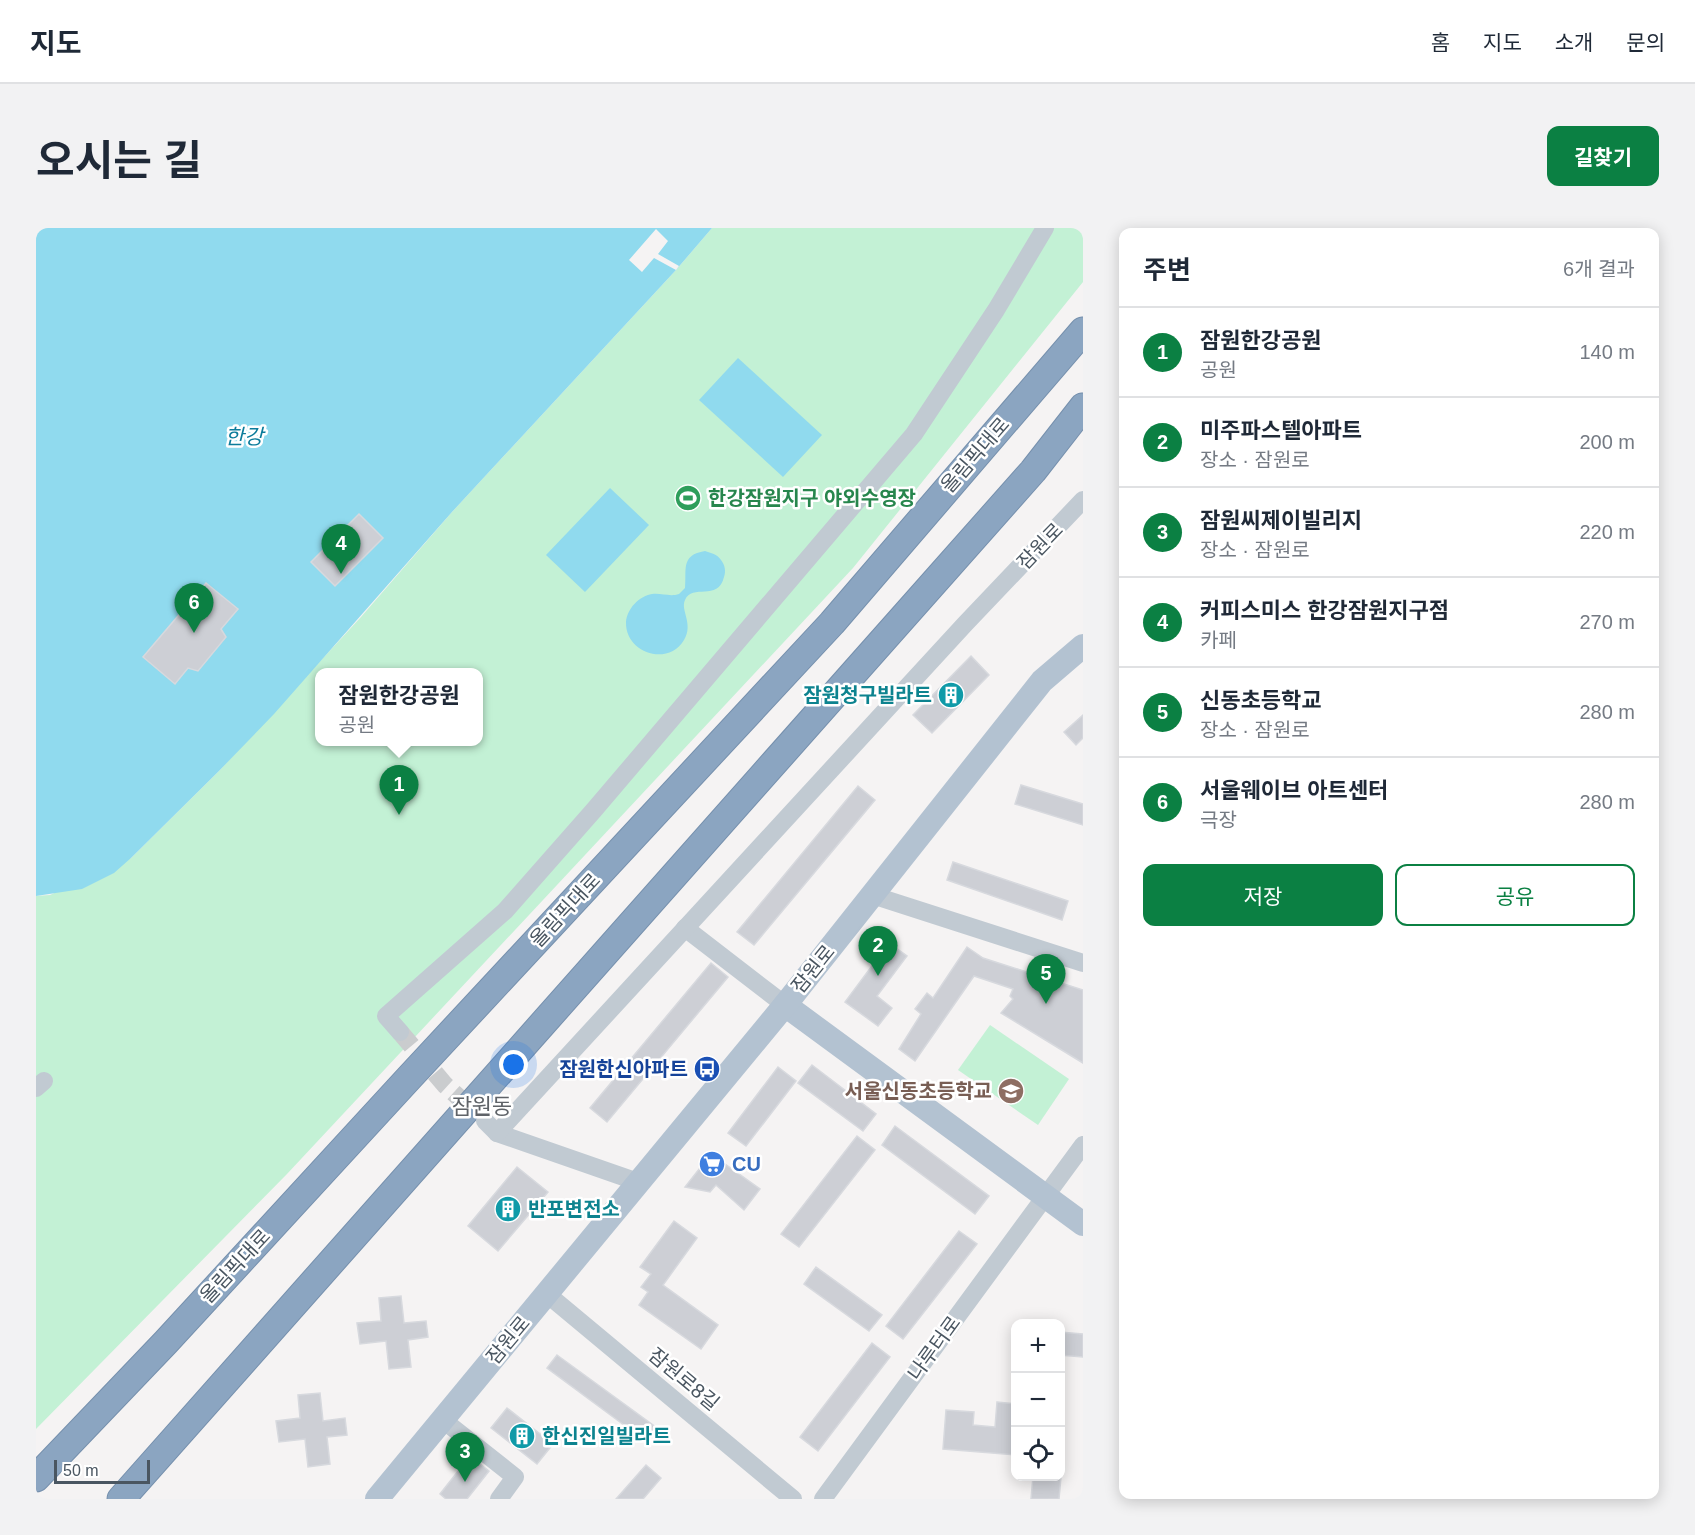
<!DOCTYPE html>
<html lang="ko">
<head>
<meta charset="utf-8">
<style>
  body { margin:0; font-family:Helvetica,"Noto Sans KR",sans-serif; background:#f2f2f3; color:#1f2937 }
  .controls { position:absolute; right:18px; bottom:18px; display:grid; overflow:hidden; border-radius:12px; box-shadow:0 3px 15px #0003 }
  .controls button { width:54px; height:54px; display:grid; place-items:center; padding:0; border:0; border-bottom:2px solid #e0e1e3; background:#fff; color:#1f2937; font:30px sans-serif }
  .scale { position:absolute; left:18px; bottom:15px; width:96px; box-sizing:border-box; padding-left:6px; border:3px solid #4a5661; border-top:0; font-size:16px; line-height:21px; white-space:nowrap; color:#4a5661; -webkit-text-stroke:4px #fff; paint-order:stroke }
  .you { position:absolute; left:478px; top:837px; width:21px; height:21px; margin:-15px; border:4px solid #fff; border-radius:50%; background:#1a73e8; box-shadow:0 0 0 9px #1a73e833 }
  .badge { display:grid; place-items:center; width:39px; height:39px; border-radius:50%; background:#0b8043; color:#fff; font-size:20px; font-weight:700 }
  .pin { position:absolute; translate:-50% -50px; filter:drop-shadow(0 2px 3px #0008) }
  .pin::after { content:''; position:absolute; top:32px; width:21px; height:18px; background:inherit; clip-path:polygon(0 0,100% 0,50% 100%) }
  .popup { position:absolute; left:279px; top:440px; width:168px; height:78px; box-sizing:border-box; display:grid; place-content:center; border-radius:12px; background:#fff; filter:drop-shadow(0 2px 4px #0005); font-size:20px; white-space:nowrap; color:#747a83 }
  .popup b { font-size:22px; color:#1f2937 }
  .popup::after { content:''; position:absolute; left:50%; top:100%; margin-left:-12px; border:12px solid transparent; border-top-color:#fff }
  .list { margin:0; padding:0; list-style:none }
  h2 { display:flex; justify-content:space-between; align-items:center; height:78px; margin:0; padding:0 24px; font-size:26px }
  h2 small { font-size:20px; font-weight:400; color:#747a83 }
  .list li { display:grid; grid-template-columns:39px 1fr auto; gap:18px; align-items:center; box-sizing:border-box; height:90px; padding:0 24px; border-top:2px solid #e0e1e3 }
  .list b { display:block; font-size:22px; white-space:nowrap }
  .list p { margin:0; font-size:20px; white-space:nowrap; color:#747a83 }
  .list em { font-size:20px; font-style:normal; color:#747a83 }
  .actions { display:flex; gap:12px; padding:18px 24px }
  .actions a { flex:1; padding:14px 0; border:2px solid #0b8043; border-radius:12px; text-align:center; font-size:21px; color:#0b8043 }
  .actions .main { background:#0b8043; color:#fff }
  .icon { flex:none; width:33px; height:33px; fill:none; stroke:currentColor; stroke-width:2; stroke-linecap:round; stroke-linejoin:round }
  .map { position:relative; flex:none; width:1047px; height:1271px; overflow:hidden; border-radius:12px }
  header { display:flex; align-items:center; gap:36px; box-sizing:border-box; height:84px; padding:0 30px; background:#fff; border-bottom:2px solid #e0e1e3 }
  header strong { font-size:28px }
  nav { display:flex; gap:33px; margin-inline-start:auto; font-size:21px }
  .intro { display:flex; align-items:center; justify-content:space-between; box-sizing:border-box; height:144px; padding:0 36px }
  h1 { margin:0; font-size:42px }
  .button { padding:15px 27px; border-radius:12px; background:#0b8043; color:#fff; font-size:21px; font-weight:700 }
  main { display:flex; gap:36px; padding:0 36px }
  aside { flex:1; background:#fff; border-radius:12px; box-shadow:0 3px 15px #0003 }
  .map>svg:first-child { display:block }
  .green { fill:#c3f1d5; fill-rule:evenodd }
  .water { fill:#90daee }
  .pier { fill:#f5f3f3 }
  .building { fill:#cdcfd5; stroke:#d7d9de; stroke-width:1.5 }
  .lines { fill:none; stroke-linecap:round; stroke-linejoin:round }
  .minor-tunnel { stroke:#caccce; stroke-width:18; stroke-dasharray:18 9; stroke-linecap:butt }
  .highway-casing { stroke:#7690ad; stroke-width:29 }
  .minor { stroke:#c1cad2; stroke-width:18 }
  .major { stroke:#b3c2d1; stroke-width:24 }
  .highway { stroke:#8ba5c1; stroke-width:27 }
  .labels { text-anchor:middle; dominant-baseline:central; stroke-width:5; stroke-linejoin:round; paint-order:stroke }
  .street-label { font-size:20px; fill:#4a5661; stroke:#fff }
  .leisure-label { font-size:20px; font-weight:bold; fill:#27864d; stroke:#fff; text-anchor:start }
  .culture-label { font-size:20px; font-weight:bold; fill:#0d838f; stroke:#fff; text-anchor:start }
  .transit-label { font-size:20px; font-weight:bold; fill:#164399; stroke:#fff; text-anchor:end }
  .education-label { font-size:20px; font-weight:bold; fill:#785e54; stroke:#fff; text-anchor:end }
  .shop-label { font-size:20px; font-weight:bold; fill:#366cbe; stroke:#fff; text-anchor:start }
  .water-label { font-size:21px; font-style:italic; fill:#0c7c9b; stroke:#fff }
  .quarter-label { font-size:22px; fill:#5f6368; stroke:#fff }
</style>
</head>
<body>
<header>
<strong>지도</strong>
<nav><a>홈</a><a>지도</a><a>소개</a><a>문의</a></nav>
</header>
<div class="intro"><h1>오시는 길</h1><a class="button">길찾기</a></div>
<main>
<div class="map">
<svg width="1047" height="1271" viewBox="0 0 1047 1271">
  <rect width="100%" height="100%" fill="#f5f3f3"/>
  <!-- green -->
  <g class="green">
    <path d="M676,0H1047V54L817,340L251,946L0,1201V668L14,667L95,630L183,543L325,389L416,284L640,42ZM284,444H442V514H284Z"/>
    <path d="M954,797L1033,851L1002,897L922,842Z"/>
  </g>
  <!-- water -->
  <g class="water">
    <path d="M0,0H676L640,42L416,284L238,486L183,543L95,630L78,645L46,661L0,668Z"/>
    <path d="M702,130L786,207L747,249L663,172Z"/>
    <path d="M574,260L613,297L549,364L510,327Z"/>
    <path d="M669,323C675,325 681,326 685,332C689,337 690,343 688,349C682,374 656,355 649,372C644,382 658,396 648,412C632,439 589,425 590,394C591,381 603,368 616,366C626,365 634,369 643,366L649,360C651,342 644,327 669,323Z"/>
  </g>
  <!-- pier -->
  <path class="pier" d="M620,1L632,13L622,26L643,38L640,42L618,30L606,44L593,32Z"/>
  <!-- building -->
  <g class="building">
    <path d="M323,286L347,310L299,358L275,334Z"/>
    <path d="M170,355L202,381L185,401L190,409L162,443L152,440L139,456L107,429Z"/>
    <path d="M935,428L953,447L896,505L877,487Z"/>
    <path d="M1047,487V510L1040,517L1028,504Z"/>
    <path d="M985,557L1047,576V597L979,576Z"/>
    <path d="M822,558L839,572L718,717L701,704Z"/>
    <path d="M917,634L1032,673L1026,692L911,652Z"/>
    <path d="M853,715L871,728L841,768L856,780L842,798L809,774Z"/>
    <path d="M931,719L947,730L1047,762V835L965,785L977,771L974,768L977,761L938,748L879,833L863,821L885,786L879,781L891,765L897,770Z"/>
    <path d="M675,735L692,749L571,894L554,880Z"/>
    <path d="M776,837L840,886L827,903L762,855Z"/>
    <path d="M742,839L760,853L710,918L692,905Z"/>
    <path d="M859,898L953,968L939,986L846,917Z"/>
    <path d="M821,908L839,922L763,1019L745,1006Z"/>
    <path d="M675,926L724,961L708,982L680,957L674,964L649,959Z"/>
    <path d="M481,939L512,964L462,1023L432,998Z"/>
    <path d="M638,993L661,1010L627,1057L682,1097L665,1121L603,1077L612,1064L605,1059L615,1046L604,1039Z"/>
    <path d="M923,1003L941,1016L867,1111L850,1098Z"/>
    <path d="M780,1039L846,1087L833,1103L768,1056Z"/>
    <path d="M365,1068L368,1095L390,1093L392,1109L372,1112L375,1139L353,1141L350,1113L324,1116L321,1095L345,1093L343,1070Z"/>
    <path d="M1024,1104L1047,1106V1129L1024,1127Z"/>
    <path d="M836,1115L854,1129L782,1223L764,1209Z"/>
    <path d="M521,1127L621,1200L611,1214L511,1140Z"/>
    <path d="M284,1165L287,1193L309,1190L311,1207L291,1209L294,1236L272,1239L269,1211L243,1214L240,1193L264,1190L262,1167Z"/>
    <path d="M961,1174L980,1176V1227L907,1221L910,1182L938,1184L937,1197L959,1199Z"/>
    <path d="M471,1180L517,1216L501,1236L455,1200Z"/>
    <path d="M434,1228L453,1243L431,1271H410L404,1266Z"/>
    <path d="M610,1237L625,1250L607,1271H580Z"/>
    <path d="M997,1248L1025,1249L1023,1271H995Z"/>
  </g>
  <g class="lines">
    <!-- minor-tunnel -->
    <path class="minor-tunnel" d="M364,804L409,857L441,886"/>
    <defs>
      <g id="highway">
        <path d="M0,1250L130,1114L372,851L796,395L1047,103"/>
        <path d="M85,1271L997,243L1047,179"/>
      </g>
    </defs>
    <!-- highway casing -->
    <use href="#highway" class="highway-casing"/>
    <!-- minor -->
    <g class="minor">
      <path d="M836,667L1047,735"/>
      <path d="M649,700L749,777"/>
      <path d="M364,804L350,788L469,683L558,582L878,206L960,82L1009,0"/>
      <path d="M0,860L8,853"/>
      <path d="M449,893L461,905L602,954"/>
      <path d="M461,905L929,396L1047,272"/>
      <path d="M511,1066L757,1271"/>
      <path d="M407,1192L479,1249L463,1271"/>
      <path d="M787,1271L1047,917"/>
    </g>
    <!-- major -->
    <g class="major">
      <path d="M749,777L1047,996"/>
      <path d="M341,1271L749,777L1006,453L1047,418"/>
    </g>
    <!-- highway -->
    <use href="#highway" class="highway"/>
  </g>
  <!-- icons -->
  <defs>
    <symbol id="stadium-disc" viewBox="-11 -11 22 22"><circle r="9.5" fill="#2e9e5b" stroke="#fff"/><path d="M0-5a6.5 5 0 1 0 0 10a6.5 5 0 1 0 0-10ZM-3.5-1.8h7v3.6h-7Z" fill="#fff"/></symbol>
    <symbol id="building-disc" viewBox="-11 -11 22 22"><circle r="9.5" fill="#0f9aa8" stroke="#fff"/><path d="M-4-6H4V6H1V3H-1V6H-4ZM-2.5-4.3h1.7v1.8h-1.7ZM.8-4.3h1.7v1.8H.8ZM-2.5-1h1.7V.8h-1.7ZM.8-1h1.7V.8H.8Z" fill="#fff"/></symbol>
    <symbol id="bus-disc" viewBox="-11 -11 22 22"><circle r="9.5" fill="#1a4fb4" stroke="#fff"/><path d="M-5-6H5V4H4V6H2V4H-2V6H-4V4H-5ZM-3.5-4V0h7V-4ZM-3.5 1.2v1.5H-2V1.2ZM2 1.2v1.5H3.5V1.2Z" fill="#fff"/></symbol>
    <symbol id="school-disc" viewBox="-11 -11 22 22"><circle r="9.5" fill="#8d6e63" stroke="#fff"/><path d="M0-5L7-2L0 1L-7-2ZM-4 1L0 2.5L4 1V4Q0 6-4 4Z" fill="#fff"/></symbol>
    <symbol id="supermarket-disc" viewBox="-11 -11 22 22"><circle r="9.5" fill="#3f7fe0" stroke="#fff"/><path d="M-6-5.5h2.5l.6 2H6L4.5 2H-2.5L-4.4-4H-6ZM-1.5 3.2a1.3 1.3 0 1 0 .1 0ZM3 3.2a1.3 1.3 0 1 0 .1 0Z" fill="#fff"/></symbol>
  </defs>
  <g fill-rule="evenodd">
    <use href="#stadium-disc" x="637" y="255" width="30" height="30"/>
    <use href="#building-disc" x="900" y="452" width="30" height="30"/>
    <use href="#bus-disc" x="656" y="826" width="30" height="30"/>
    <use href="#school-disc" x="960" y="848" width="30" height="30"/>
    <use href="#supermarket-disc" x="661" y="921" width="30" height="30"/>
    <use href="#building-disc" x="457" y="966" width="30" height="30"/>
    <use href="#building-disc" x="471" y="1193" width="30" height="30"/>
  </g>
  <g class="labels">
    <!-- street labels -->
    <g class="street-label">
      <text transform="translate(939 227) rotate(-49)">올림픽대로</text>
      <text transform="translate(1004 318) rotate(-46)">잠원로</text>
      <text transform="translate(529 682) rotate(-47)">올림픽대로</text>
      <text transform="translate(777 741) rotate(-51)">잠원로</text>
      <text transform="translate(199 1038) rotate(-47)">올림픽대로</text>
      <text transform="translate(472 1112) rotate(-50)">잠원로</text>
      <text transform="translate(898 1120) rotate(-54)">나루터로</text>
      <text transform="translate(648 1151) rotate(40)">잠원로8길</text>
    </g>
    <!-- leisure labels -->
    <g class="leisure-label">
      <text x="672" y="270">한강잠원지구 야외수영장</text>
    </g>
    <!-- culture labels -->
    <g class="culture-label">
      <text x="896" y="467" text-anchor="end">잠원청구빌라트</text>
      <text x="492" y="981">반포변전소</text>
      <text x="506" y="1208">한신진일빌라트</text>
    </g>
    <!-- transit labels -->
    <g class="transit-label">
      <text x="652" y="841">잠원한신아파트</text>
    </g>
    <!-- education labels -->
    <g class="education-label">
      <text x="956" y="863">서울신동초등학교</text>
    </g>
    <!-- shop labels -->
    <g class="shop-label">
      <text x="696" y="936">CU</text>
    </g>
    <!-- water labels -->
    <g class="water-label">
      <text x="208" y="208">한강</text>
    </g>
    <!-- quarter labels -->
    <g class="quarter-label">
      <text x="446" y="878">잠원동</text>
    </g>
  </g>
</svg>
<div class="controls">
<button>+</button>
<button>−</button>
<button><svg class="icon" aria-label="locate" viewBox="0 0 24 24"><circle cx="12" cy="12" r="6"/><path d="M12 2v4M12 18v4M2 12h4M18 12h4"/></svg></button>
</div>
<div class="scale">50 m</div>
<div class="you"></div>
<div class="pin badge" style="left:363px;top:587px">1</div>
<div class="popup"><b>잠원한강공원</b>공원</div>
<div class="pin badge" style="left:842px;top:748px">2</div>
<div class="pin badge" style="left:429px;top:1254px">3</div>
<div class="pin badge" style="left:305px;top:346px">4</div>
<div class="pin badge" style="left:1010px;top:776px">5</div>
<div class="pin badge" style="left:158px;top:405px">6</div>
</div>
<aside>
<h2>주변<small>6개 결과</small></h2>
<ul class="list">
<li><span class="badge">1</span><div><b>잠원한강공원</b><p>공원</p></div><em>140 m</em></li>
<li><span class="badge">2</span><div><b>미주파스텔아파트</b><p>장소 · 잠원로</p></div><em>200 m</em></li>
<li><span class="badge">3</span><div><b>잠원씨제이빌리지</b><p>장소 · 잠원로</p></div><em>220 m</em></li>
<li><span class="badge">4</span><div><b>커피스미스 한강잠원지구점</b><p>카페</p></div><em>270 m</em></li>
<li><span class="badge">5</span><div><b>신동초등학교</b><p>장소 · 잠원로</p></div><em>280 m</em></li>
<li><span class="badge">6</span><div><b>서울웨이브 아트센터</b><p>극장</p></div><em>280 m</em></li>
</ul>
<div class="actions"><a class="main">저장</a><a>공유</a></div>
</aside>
</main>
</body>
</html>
